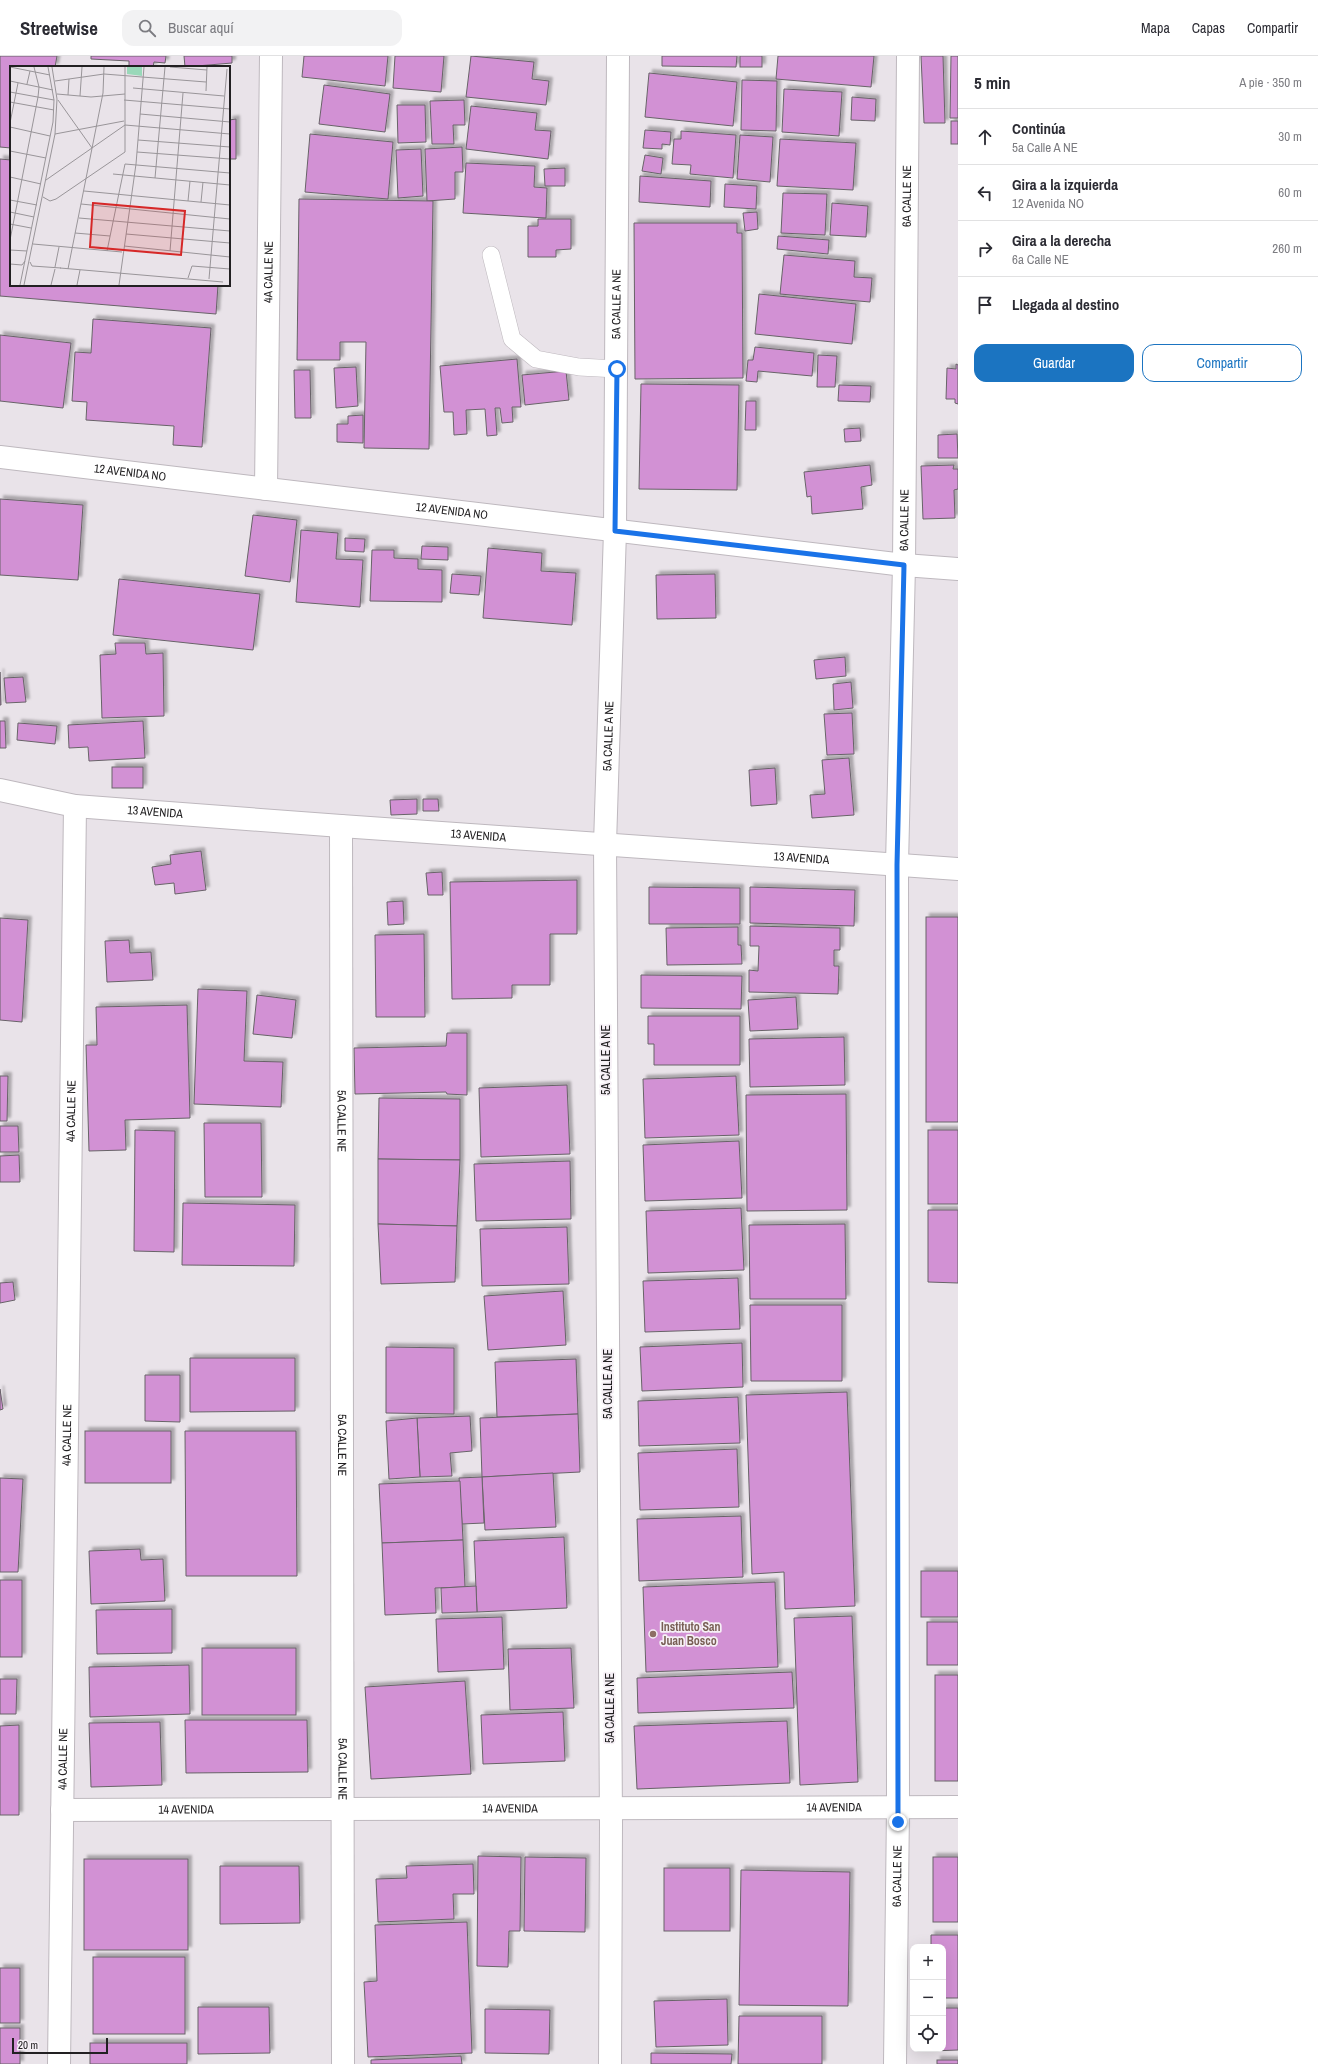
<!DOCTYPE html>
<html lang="es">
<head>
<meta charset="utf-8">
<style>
  body { margin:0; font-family:"Archivo Narrow",sans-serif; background:#f2f2f3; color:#2b2b33 }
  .controls { position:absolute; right:12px; bottom:12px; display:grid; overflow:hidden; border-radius:8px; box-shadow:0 4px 16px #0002 }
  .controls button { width:36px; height:36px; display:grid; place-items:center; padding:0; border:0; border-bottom:1px solid #e1e1e2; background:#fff; color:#2b2b33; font:20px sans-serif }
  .scale { position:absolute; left:12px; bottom:10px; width:96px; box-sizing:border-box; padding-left:4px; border:2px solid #222022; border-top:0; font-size:11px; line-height:14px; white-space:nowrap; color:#222022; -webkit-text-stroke:3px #f6f0f6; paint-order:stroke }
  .stop { position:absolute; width:12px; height:12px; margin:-9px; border:3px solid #1a73e8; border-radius:50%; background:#fff }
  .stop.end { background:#1a73e8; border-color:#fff; box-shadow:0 1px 4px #0008 }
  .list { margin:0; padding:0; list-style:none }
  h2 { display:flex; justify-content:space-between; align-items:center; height:52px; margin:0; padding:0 16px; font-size:17px }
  h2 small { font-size:13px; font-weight:400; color:#7c7c81 }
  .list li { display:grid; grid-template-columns:26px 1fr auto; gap:12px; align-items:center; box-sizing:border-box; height:56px; padding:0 16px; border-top:1px solid #e1e1e2 }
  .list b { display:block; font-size:15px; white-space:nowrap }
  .list p { margin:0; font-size:13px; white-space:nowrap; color:#7c7c81 }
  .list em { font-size:13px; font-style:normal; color:#7c7c81 }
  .actions { display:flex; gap:8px; padding:12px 16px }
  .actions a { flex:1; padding:9px 0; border:1px solid #1b74c1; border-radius:12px; text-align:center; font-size:14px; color:#1b74c1 }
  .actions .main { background:#1b74c1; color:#fff }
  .icon { flex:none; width:22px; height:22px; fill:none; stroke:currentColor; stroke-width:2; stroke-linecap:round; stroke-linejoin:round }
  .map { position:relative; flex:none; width:958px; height:2008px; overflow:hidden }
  header { display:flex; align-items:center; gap:24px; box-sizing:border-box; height:56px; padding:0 20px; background:#fff; border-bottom:1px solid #e1e1e2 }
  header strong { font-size:19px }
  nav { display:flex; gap:22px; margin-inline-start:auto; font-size:14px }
  .search { width:280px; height:36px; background:#f2f2f3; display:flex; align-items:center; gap:10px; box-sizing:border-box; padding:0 14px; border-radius:12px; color:#7c7c81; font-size:15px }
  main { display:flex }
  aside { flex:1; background:#fff }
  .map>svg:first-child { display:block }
  .building { fill:#d291d4; stroke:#686368; filter:url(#shadow) }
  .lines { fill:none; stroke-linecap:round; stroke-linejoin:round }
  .service-casing { stroke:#beb8be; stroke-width:18 }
  .minor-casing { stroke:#beb8be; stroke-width:24 }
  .service { stroke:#fff; stroke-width:17 }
  .minor { stroke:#fff; stroke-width:22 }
  .route { stroke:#1a73e8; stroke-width:5 }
  .education-dot { fill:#8d6e63; stroke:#f6f0f6; stroke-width:1.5 }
  .labels { text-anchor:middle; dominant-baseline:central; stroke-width:3.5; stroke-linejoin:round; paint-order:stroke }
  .street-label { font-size:12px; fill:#222022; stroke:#f6f0f6 }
  .education-label { font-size:12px; font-weight:bold; fill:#785e54; stroke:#f6f0f6; text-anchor:start }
  .inset-road { fill:none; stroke:#999599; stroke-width:1 }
  .view { fill:#d62828; fill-opacity:0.15; stroke:#d62828; stroke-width:2 }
  .inset-edge { fill:none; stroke:#222022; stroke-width:2 }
</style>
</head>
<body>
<header>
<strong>Streetwise</strong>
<div class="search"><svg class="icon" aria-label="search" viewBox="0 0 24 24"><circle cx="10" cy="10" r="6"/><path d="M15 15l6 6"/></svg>Buscar aquí</div>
<nav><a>Mapa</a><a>Capas</a><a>Compartir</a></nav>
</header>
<main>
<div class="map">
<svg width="958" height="2008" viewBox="0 0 958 2008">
  <defs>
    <filter id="shadow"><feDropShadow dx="3.5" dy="-3.5" stdDeviation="1" flood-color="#0004"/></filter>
  </defs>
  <rect width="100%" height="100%" fill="#e9e3e9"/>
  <!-- building -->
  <g class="building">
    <path d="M0,0H57L55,11H11V92L0,91Z"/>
    <path d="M91,0H166L165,7L154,6L153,11H129V5L91,3Z"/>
    <path d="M184,0H232V7L185,11Z"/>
    <path d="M304,0H388L385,30L302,21Z"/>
    <path d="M395,0H444L441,36L393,32Z"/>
    <path d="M471,0L534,6L532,23L549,25L546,49L466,41Z"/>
    <path d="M662,0H737L736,11L662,10Z"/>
    <rect x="740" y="0" width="22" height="11"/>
    <path d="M778,0H874L871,31L776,23Z"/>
    <path d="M921,0H943L945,67H924Z"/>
    <path d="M951,0H958V62H950Z"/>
    <path d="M649,17L737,26L733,70L645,61Z"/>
    <path d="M742,24L777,25L776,75L741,74Z"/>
    <path d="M324,29L390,38L385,76L319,68Z"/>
    <path d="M784,33L842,36L839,80L782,76Z"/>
    <path d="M852,41L876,43L875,65L851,64Z"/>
    <path d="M464,44L465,69H453L454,88H432L430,45Z"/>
    <path d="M397,49H425L426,86L398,87Z"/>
    <path d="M471,50L537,57L535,74L551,75L548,103L466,93Z"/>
    <path d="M236,63V103H229V64Z"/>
    <rect x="951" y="65" width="7" height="23"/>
    <path d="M645,74L671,76L670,89L662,88V93L643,92Z"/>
    <path d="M681,75L736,79L733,122L690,118L691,109L672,108L674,83H681Z"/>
    <path d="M310,78L393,86L388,143L305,136Z"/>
    <path d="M740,79L773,81L770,126L737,123Z"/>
    <path d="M780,83L856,87L853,134L777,130Z"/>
    <path d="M462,91L463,116H455V143L427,145L425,93Z"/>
    <path d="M421,93L423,140L398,142L396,94Z"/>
    <path d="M645,99L663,102L661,118L642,115Z"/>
    <path d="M0,103L11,104V229H218L216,258L0,240Z"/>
    <path d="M466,107L535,110L534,131L547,132L546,162L463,157Z"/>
    <path d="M565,112V130H545L544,113Z"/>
    <path d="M640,120L711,125L710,151L639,146Z"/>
    <path d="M725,128L757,130L756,153L724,151Z"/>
    <path d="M783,137L827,138L825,179L781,177Z"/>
    <path d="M299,143L433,145L429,393L364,392L366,286H340V304H297Z"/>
    <path d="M832,147L868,150L866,181L830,179Z"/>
    <path d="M757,156L758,173L745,175L743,157Z"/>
    <path d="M538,163H571V193L556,194V201H528V170H538Z"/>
    <path d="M634,167H737V177H742L743,322L635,323Z"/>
    <path d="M778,180L829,184L828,198L777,193Z"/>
    <path d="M784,199L855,205L854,221L872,222L870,246L780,238Z"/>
    <path d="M759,238L856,248L852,288L755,278Z"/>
    <path d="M93,263L211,272L202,391L173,389L174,370L86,364L87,346L72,345L75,296L91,297Z"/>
    <path d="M0,279L71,287L63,352L0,345Z"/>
    <path d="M755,291L814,297L812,320L758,315L757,326L746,325L748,304H753Z"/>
    <path d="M818,299L837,300L835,331H817Z"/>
    <path d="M517,303L521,351H512L513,366L502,367L500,352H495L497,379L487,380L485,353L466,354L467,378L454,379L453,356H444L440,310Z"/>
    <path d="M956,308L958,309V348L955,347V343H946L947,312L956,313Z"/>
    <path d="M356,311L358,350L336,352L334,312Z"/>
    <path d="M294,314H310L311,362H295Z"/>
    <path d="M566,315L569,344L525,349L522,319Z"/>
    <path d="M641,328L739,329L737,434L639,433Z"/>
    <path d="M839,329L871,330L870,346L838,345Z"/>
    <path d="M746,345H756V374H745Z"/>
    <path d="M363,359V387L337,386V368H348V360Z"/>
    <path d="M860,372L861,385L845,386L844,373Z"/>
    <path d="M957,378L958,402H938V379Z"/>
    <path d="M870,409L872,429L861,431L863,453L812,458L811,440L807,441L804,416Z"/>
    <path d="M954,409L953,413H958V433L954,434L955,462L923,463L921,410Z"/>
    <path d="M0,443L83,449L78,524L0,519Z"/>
    <path d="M253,459L297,464L290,526L245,520Z"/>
    <path d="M301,474L338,477L336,503L363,504L360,551L296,546Z"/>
    <path d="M345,482L365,483L364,496L345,495Z"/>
    <path d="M422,490L448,491V504L421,503Z"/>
    <path d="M488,492L542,497L541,515L576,517L572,569L483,562Z"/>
    <path d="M372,494H394V502L418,503V513L442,514V546L370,545Z"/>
    <path d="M452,518L481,520L479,539L450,537Z"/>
    <path d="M715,518L716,562L657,563L656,519Z"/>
    <path d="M119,523L260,538L253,594L113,579Z"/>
    <path d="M115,587H145L146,598L163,597L164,660L102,662L100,599L116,598Z"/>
    <path d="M845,601L846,620L816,623L814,604Z"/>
    <path d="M0,616L1,649H0Z"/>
    <path d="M23,621L26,646L6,647L4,622Z"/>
    <path d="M851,626L853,652L834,654L833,628Z"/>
    <path d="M852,657L854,698L827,699L824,658Z"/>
    <path d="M0,665H5L6,692H0Z"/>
    <path d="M143,665L145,702L89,705L88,691L69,692L68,669Z"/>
    <path d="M18,667L57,670L55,688L17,684Z"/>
    <path d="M849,702L854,759L812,762L810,739L825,738L822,704Z"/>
    <rect x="112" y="711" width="31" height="21"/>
    <path d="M775,712L777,748L751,750L749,714Z"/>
    <path d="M417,743V758L391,759L390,744Z"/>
    <path d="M423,743H438L439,755H423Z"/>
    <path d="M201,795L206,834L175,838L174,827L155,829L152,811L171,808L170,799Z"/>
    <path d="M442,816L443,839H428L426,817Z"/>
    <path d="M577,824V878H550V929H512V942L452,943L450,826Z"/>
    <path d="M649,831L740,832V868H649Z"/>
    <path d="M750,831L855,834L854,870L750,867Z"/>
    <path d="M403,845L404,868L388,869L387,846Z"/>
    <rect x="926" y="861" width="32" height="205"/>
    <path d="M0,862L28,864L22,966L0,964Z"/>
    <path d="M750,870L840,872V894H834V910H839L838,938L749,936V914L758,915L759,890H750Z"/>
    <path d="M738,871V889H741L742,908L667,909L666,872Z"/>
    <path d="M424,878L425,961H376L375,879Z"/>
    <path d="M129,884L130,897L151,896L153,924L107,926L105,885Z"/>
    <path d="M641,919L742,920L741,953L641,952Z"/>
    <path d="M198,933L247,935L244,1005L283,1006L281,1051L194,1048Z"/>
    <path d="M257,939L296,944L292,982L253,978Z"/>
    <path d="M796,941L798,973L750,975L748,944Z"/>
    <path d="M187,949L190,1062L125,1064L126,1094L89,1095L86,989H97L96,951Z"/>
    <path d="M648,960H740V1009H654V988H648Z"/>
    <path d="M447,977H467V1039L447,1038L446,1036L355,1038L354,992L446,990Z"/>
    <path d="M844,981L845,1029L750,1031L749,983Z"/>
    <path d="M0,1020H8L7,1065H0Z"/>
    <path d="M736,1020L739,1079L645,1082L643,1023Z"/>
    <path d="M567,1029L570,1098L481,1101L479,1032Z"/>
    <path d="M846,1038L847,1154L747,1155L746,1039Z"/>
    <path d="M379,1042L460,1043V1104L378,1103Z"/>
    <path d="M204,1067H261L262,1141H205Z"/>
    <path d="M0,1070H18L19,1096H0Z"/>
    <path d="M135,1074L175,1075L174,1196L134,1195Z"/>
    <rect x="928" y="1074" width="30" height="74"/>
    <path d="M739,1085L742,1142L645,1145L643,1089Z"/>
    <path d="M19,1099L20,1126H0V1100Z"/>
    <path d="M378,1103L460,1104L457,1170L378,1168Z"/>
    <path d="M570,1105L571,1163L476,1165L474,1108Z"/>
    <path d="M183,1147L295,1149L294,1210L182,1209Z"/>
    <path d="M741,1152L744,1214L648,1217L646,1155Z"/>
    <path d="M928,1154H958V1227L928,1226Z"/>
    <path d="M378,1168L457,1170L455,1226L381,1228Z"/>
    <path d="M845,1168L846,1243H750L749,1169Z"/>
    <path d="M567,1171L569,1228L482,1230L480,1173Z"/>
    <path d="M738,1222L740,1273L645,1276L643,1225Z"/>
    <path d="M13,1226L15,1244L0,1247V1227Z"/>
    <path d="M563,1235L566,1289L488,1294L484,1240Z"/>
    <path d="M750,1249H842V1325H751Z"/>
    <path d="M742,1287L743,1331L642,1335L640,1291Z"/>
    <path d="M386,1291L454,1292V1358L386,1357Z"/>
    <path d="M190,1302H295V1355L190,1356Z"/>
    <path d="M576,1303L578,1358L497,1361L495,1306Z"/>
    <path d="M145,1319H180V1366L145,1365Z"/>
    <path d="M0,1333L3,1353L0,1354Z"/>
    <path d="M847,1336L855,1550L785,1553L784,1516L752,1518L746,1339Z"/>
    <path d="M738,1341L740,1387L639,1390L638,1345Z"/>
    <path d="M578,1358L580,1416L482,1421L480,1362Z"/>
    <path d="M470,1360L472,1395L450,1397L452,1420L420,1421L417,1362Z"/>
    <path d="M417,1362L420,1421L389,1423L386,1365Z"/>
    <rect x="85" y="1375" width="86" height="52"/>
    <path d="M185,1375H296L297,1520H186Z"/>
    <path d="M737,1393L739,1451L640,1454L638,1397Z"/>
    <path d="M553,1417L556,1471L485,1474L482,1421Z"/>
    <path d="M482,1421L484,1467L462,1468L459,1422Z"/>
    <path d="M0,1422L23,1423L18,1516H0Z"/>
    <path d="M460,1425L463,1484L382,1487L379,1428Z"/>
    <path d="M741,1460L743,1521L639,1525L637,1463Z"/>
    <path d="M564,1481L567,1552L477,1556L474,1485Z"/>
    <path d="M463,1484L465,1531L435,1532L436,1557L385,1559L382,1487Z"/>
    <path d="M140,1493L141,1504L163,1503L165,1545L91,1548L89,1495Z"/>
    <rect x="921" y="1515" width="37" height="46"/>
    <rect x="0" y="1524" width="22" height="77"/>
    <path d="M775,1526L778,1611L646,1616L643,1531Z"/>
    <path d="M476,1530L477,1556L442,1557L441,1532Z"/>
    <path d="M172,1553V1597L97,1598L96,1554Z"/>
    <path d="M852,1560L858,1726L800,1729L794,1562Z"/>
    <path d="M502,1561L504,1613L438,1616L436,1563Z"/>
    <rect x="927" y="1566" width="31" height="43"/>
    <rect x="202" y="1592" width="94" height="67"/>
    <path d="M571,1592L574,1652L510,1654L508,1593Z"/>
    <path d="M189,1609L190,1658L90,1661L89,1611Z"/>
    <path d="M792,1616L794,1652L638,1657L637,1622Z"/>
    <rect x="935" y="1619" width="23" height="106"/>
    <path d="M0,1623H17L16,1658H0Z"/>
    <path d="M465,1625L471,1718L371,1723L365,1631Z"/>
    <path d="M563,1656L565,1705L483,1708L481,1659Z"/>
    <path d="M185,1664H307L308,1716L186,1717Z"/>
    <path d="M787,1665L790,1727L637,1733L634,1670Z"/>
    <path d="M160,1666L162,1729L91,1731L89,1667Z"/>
    <path d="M19,1669V1759H0V1670Z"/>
    <path d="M478,1800L521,1801L520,1875H509L508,1911L477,1910Z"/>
    <path d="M525,1801L586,1802L585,1876L524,1875Z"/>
    <rect x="933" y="1801" width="25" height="65"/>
    <rect x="84" y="1803" width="104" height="91"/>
    <path d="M473,1808L474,1838H453L454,1863L378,1866L376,1823L407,1822L406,1810Z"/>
    <path d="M220,1810H299L300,1867L220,1868Z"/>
    <rect x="664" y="1812" width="66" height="63"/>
    <path d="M741,1814L850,1816L848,1950L739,1949Z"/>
    <path d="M467,1866L472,1997L368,2001L364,1926L377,1925L375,1869Z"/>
    <path d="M931,1879H958V1942H943V1891H931Z"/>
    <rect x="93" y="1901" width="92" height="77"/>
    <rect x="0" y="1912" width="20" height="55"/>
    <path d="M727,1943L728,1989L656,1991L654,1945Z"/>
    <path d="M198,1951H269L270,1997L198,1998Z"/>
    <path d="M943,1952H958V1994L931,1995V1993H943Z"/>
    <path d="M485,1953L550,1954L549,1998L485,1997Z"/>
    <path d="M739,1960H822V2008H738Z"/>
    <rect x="0" y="1972" width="20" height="36"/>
    <rect x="90" y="1987" width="97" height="21"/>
    <path d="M651,1997L732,1998L731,2008H651Z"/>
    <path d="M461,2000L462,2008H371V2004Z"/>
    <rect x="937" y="2004" width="21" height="4"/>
  </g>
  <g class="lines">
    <defs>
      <path id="service" d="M491,199L512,283L536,303L579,311L617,313"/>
      <g id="minor">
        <path id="s1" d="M0,401L904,509L958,513"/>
        <path id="s2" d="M266,433L271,0"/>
        <path id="s3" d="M0,734L75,750L341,770L958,813"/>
        <path id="s4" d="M341,770L343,2008"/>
        <path id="s5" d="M62,1754L958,1751"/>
        <path id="s6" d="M59,2008L75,750"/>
        <path id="s7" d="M610,2008L611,1768L605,788L615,475L618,0"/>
        <path id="s8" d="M895,2008L898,1752L897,809L904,509L908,0"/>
      </g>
    </defs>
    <!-- service casing -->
    <use href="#service" class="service-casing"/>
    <!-- minor casing -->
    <use href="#minor" class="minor-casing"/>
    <!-- service -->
    <use href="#service" class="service"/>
    <!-- minor -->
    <use href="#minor" class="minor"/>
  </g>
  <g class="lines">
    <!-- route -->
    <path class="route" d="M617,313L615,475L904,509L897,809L898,1766"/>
  </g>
  <!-- markers -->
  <circle class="education-dot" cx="653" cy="1578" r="4"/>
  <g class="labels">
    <!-- street labels -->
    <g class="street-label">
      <text stroke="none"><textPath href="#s8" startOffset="1868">6A CALLE NE</textPath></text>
      <text stroke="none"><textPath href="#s2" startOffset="217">4A CALLE NE</textPath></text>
      <text stroke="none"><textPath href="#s7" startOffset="1760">5A CALLE A NE</textPath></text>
      <text stroke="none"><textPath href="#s1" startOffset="131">12 AVENIDA NO</textPath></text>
      <text stroke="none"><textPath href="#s1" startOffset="455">12 AVENIDA NO</textPath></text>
      <text stroke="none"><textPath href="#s8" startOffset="1544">6A CALLE NE</textPath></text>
      <text stroke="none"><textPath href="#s7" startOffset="1328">5A CALLE A NE</textPath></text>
      <text stroke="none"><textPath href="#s3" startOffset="157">13 AVENIDA</textPath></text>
      <text stroke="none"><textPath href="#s3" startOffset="481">13 AVENIDA</textPath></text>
      <text stroke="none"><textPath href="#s3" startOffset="805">13 AVENIDA</textPath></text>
      <text transform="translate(606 1004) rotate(-90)">5A CALLE A NE</text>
      <text stroke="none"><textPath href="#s6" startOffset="953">4A CALLE NE</textPath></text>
      <text stroke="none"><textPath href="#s4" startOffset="295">5A CALLE NE</textPath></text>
      <text transform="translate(608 1328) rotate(-90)">5A CALLE A NE</text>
      <text stroke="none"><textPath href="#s6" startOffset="629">4A CALLE NE</textPath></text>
      <text stroke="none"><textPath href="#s4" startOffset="619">5A CALLE NE</textPath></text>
      <text transform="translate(610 1652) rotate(-90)">5A CALLE A NE</text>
      <text stroke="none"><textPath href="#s6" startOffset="305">4A CALLE NE</textPath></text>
      <text stroke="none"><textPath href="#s4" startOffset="943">5A CALLE NE</textPath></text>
      <text stroke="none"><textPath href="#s5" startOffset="772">14 AVENIDA</textPath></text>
      <text stroke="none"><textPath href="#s5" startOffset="448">14 AVENIDA</textPath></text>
      <text stroke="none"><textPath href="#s5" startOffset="124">14 AVENIDA</textPath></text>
      <text stroke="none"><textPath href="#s8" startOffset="188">6A CALLE NE</textPath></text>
    </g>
    <!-- education labels -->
    <g class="education-label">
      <text x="661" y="1571">Instituto San<tspan x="661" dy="14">Juan Bosco</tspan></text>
    </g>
  </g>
  <!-- overview -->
  <g transform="translate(10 10)">
    <rect width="220" height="220" fill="#e9e3e9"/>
    <path d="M117,1H132V10L117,8Z" fill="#99d8b9"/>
    <path class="inset-road" d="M0,1L40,9M160,1L197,4M0,15L43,24M45,15L94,8L196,16M17,18L20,5M123,22L214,30M196,25L197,1M0,26L44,34M47,28L81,31L115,28M58,29L59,13M70,30L72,1M48,34L82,82M114,34L220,43M0,36L44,44M130,48L220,56M0,57L8,17M0,61L40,70M45,68L114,55M128,74L220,81M0,85L36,92M127,86L220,93M103,108L220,119M0,111L31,118M145,112L155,1M36,114L115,59L220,68M74,125L220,139M33,131L40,135L46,133L115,86V1M0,134L27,139M178,135L180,115M191,136L193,116M71,138L220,153M0,146L24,151M69,152L220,165M0,158L21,162M65,167L100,170M116,168L220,177M0,174L28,31L29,21L24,1M23,178L112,186M114,180L220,191M0,184L17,185M97,185L115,98L220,107M160,185L173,27M20,196L22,200L51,202M0,198L12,199L15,195M45,201L49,181M50,202L213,216M58,203L93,27L94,1M178,212L182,200L220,203M199,213L217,3M10,219L43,56L44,34L38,1M14,219L45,68L47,33L42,1M41,219L45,203M67,219L70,204M109,219L126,98L134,1"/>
    <path class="view" d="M83,137L175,145L171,189L80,181Z"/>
    <rect width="220" height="220" class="inset-edge"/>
  </g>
</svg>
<div class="controls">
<button>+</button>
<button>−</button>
<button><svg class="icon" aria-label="locate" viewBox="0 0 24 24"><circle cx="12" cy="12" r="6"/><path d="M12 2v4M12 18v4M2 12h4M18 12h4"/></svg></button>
</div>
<div class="scale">20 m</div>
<div class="stop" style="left:617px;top:313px"></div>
<div class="stop end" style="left:898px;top:1766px"></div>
</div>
<aside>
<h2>5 min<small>A pie · 350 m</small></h2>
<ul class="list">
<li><svg class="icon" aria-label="ahead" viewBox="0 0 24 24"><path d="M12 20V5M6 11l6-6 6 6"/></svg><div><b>Continúa</b><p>5a Calle A NE</p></div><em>30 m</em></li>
<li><svg class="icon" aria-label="left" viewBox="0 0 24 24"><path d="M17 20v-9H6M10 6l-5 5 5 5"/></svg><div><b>Gira a la izquierda</b><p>12 Avenida NO</p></div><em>60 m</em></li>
<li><svg class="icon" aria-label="right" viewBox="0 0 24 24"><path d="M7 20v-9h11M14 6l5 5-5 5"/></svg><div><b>Gira a la derecha</b><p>6a Calle NE</p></div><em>260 m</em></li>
<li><svg class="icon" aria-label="arrive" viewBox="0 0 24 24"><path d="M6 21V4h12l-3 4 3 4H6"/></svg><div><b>Llegada al destino</b></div></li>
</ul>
<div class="actions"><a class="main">Guardar</a><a>Compartir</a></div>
</aside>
</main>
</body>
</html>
